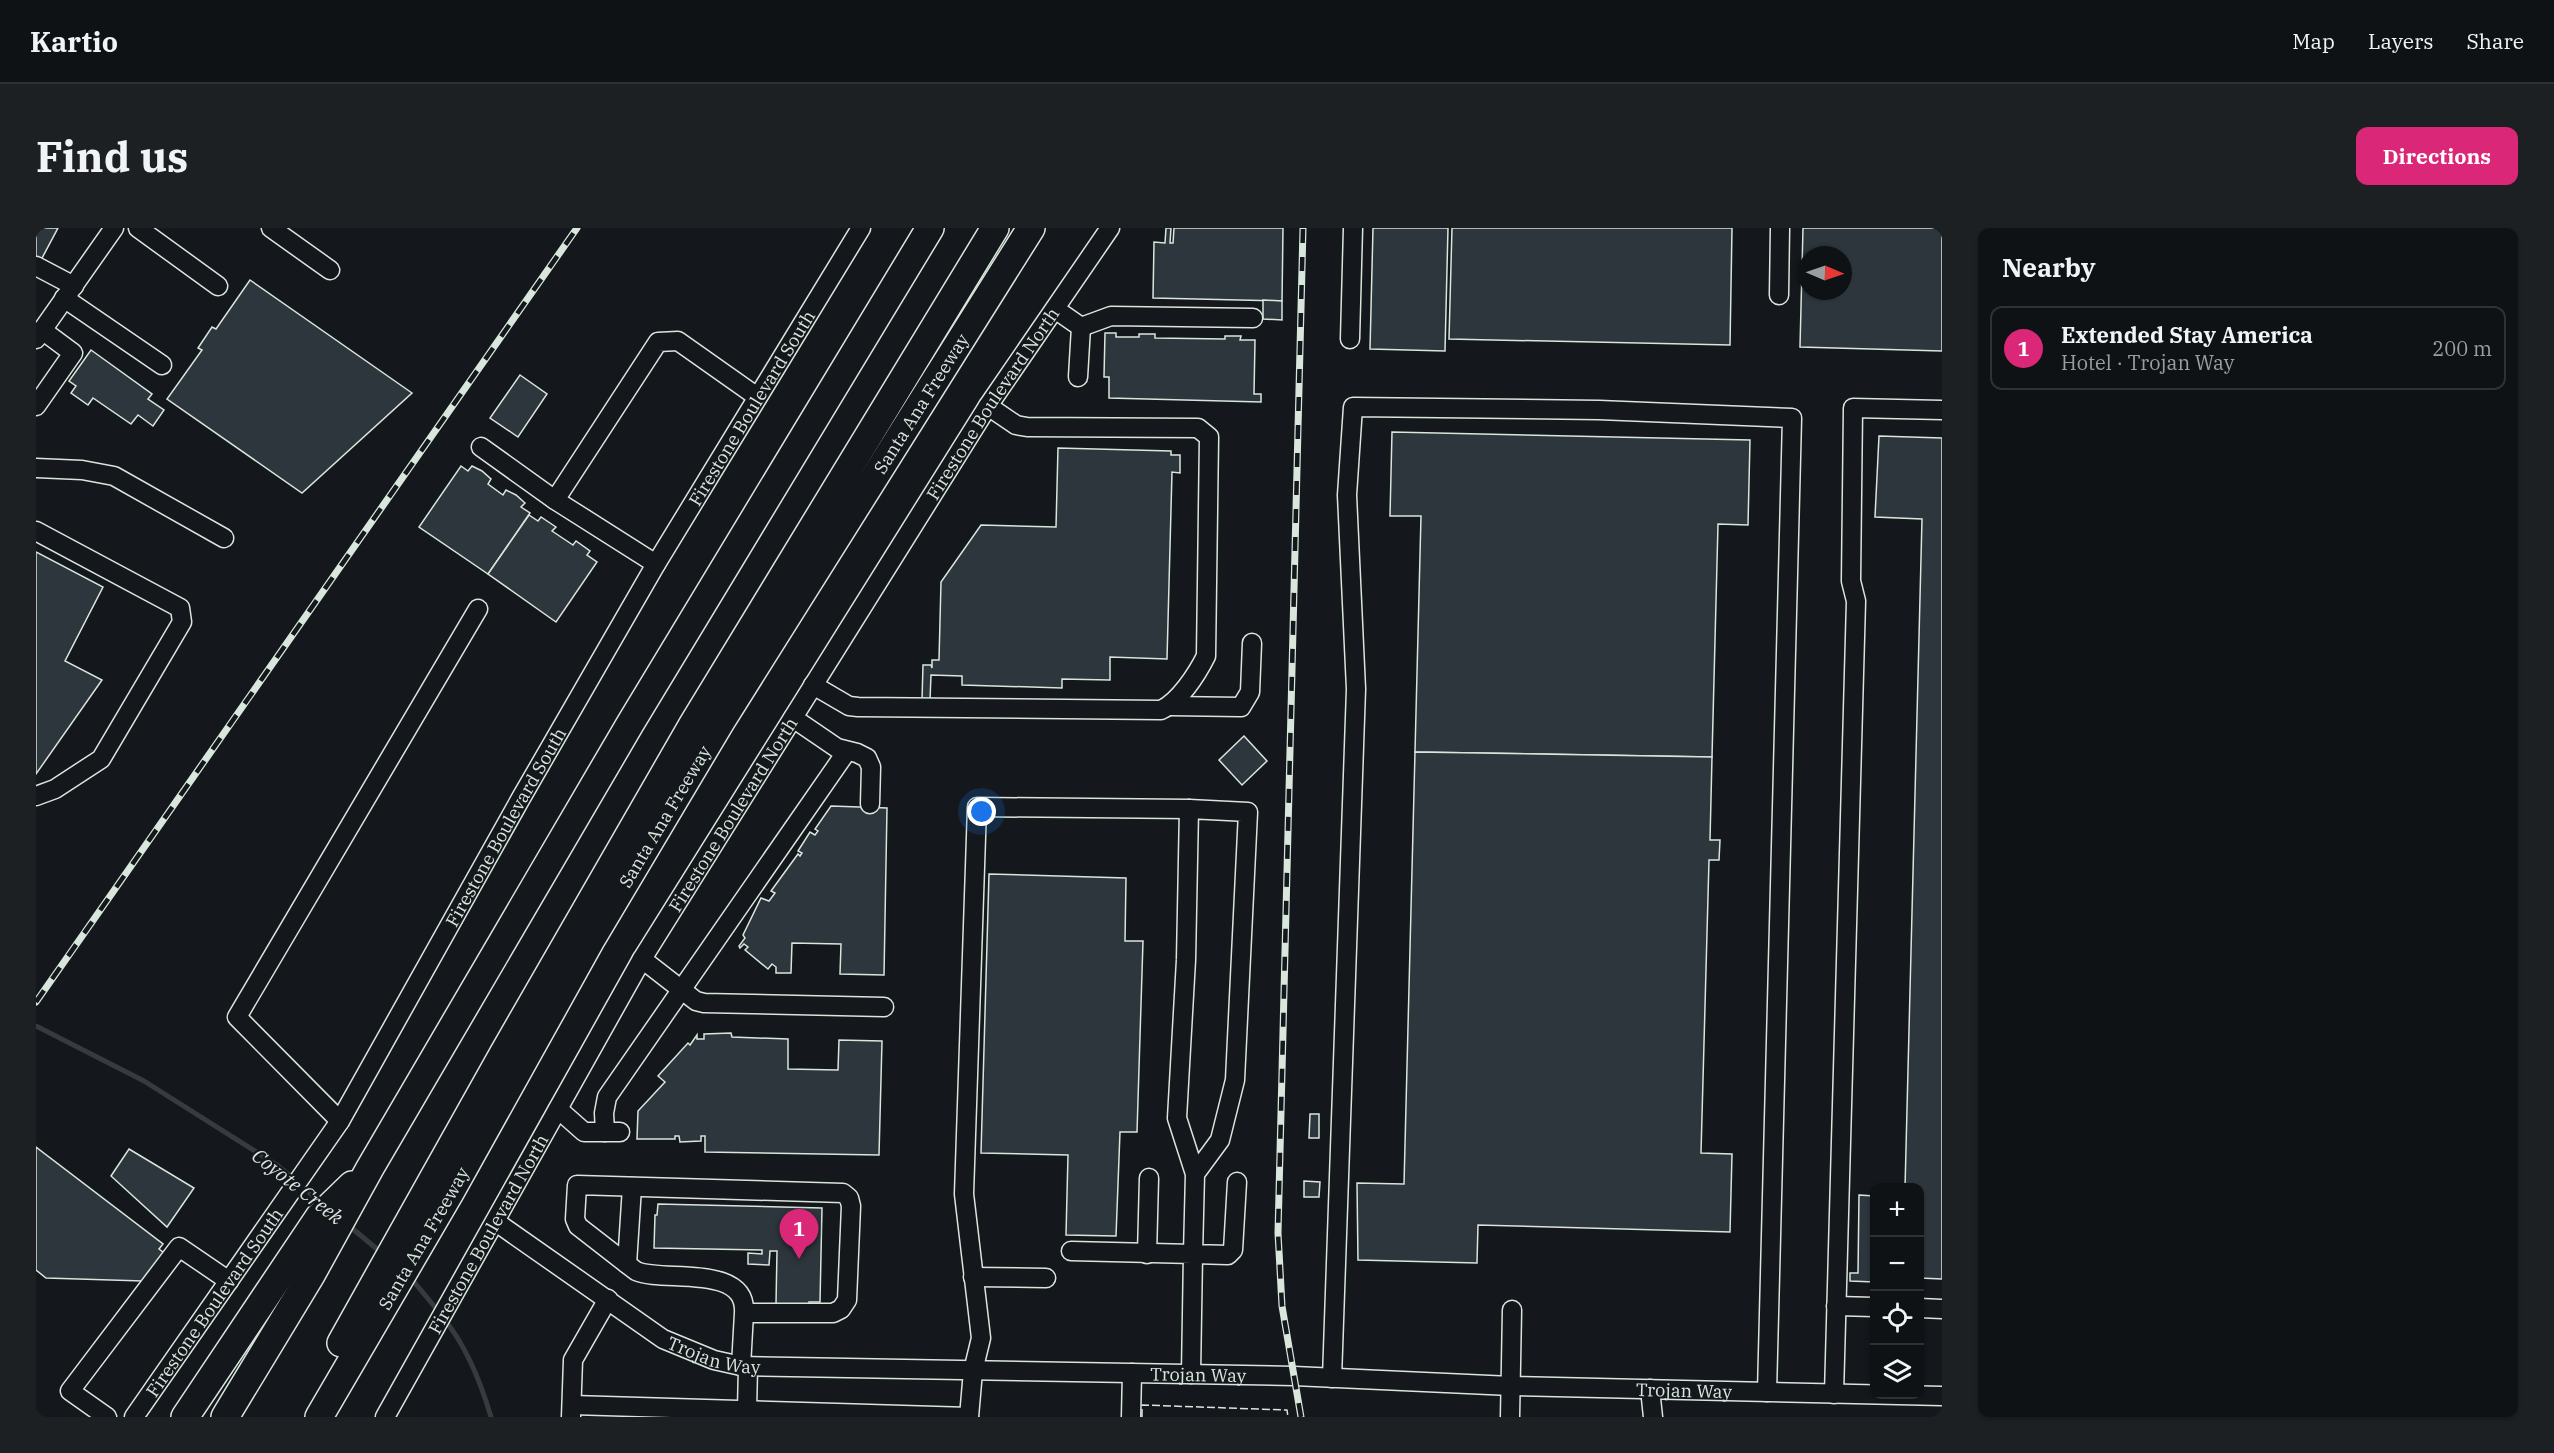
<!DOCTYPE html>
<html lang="en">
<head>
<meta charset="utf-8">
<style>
  body { margin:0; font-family:"IBM Plex Serif",serif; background:#1d2022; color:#f1f3f6 }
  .controls { position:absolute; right:18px; bottom:18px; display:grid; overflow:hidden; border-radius:12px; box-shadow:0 2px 4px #0004 }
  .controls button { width:54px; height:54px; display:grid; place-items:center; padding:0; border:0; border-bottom:2px solid #2f3234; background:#0f1215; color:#f1f3f6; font:30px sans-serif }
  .compass { position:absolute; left:1762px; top:18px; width:54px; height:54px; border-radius:50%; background:#0f1215; box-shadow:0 2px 4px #0004; rotate:92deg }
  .you { position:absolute; left:946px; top:584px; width:21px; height:21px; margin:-15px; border:4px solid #fff; border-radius:50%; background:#1a73e8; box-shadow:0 0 0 9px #1a73e833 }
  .badge { display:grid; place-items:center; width:39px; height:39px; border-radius:50%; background:#db2777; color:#fff; font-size:20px; font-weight:700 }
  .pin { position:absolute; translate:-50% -50px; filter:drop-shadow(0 2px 3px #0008) }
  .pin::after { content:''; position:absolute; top:32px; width:21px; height:18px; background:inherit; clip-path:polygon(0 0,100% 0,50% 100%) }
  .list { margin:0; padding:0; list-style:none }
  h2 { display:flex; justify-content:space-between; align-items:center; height:78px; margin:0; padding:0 24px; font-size:26px }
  h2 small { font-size:20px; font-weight:400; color:#9b9ea0 }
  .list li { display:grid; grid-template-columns:39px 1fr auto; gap:18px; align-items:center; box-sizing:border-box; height:84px; margin:0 12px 12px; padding:0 12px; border:2px solid #2f3234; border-radius:12px }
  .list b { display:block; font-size:22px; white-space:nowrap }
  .list p { margin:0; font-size:20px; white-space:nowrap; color:#9b9ea0 }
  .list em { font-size:20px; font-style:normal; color:#9b9ea0 }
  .icon { flex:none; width:33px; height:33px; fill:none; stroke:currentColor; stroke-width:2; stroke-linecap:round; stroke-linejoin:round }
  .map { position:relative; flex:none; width:1906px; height:1189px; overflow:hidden; border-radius:12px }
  header { display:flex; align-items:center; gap:36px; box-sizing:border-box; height:84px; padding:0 30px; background:#0f1215; border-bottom:2px solid #2f3234 }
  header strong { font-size:28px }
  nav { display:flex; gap:33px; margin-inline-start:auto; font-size:21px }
  .intro { display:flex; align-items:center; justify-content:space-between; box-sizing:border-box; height:144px; padding:0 36px }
  h1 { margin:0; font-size:42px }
  .button { padding:15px 27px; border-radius:12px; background:#db2777; color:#fff; font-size:21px; font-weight:700 }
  main { display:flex; gap:36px; padding:0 36px }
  aside { flex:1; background:#0f1215; border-radius:12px; box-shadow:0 2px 4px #0004 }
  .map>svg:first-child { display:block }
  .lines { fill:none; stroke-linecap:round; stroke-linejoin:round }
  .stream { stroke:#363b3e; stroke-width:5 }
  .building { fill:#2c363c; stroke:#d8e6dc; stroke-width:1.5; fill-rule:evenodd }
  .minor-casing { stroke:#d8e6dc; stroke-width:21 }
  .highway-casing { stroke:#d8e6dc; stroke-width:30 }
  .minor { stroke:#14181c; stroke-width:18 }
  .highway { stroke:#14181c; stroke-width:27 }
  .rail-casing { stroke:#d8e6dc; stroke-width:7 }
  .rail { stroke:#14181c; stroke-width:4.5; stroke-dasharray:14; stroke-linecap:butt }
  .fence { stroke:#d8e6dc; stroke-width:1.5; stroke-dasharray:8 3; stroke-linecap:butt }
  .labels { text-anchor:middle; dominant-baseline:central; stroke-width:4.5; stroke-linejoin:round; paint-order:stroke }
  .street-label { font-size:18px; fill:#d8e6dc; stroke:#14181c }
  .water-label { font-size:20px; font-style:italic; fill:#d8e6dc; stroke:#14181c }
</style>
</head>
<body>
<header>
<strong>Kartio</strong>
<nav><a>Map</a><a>Layers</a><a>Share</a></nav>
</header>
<div class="intro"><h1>Find us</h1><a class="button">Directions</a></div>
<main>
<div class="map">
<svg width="1906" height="1189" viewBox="0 0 1906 1189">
  <rect width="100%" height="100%" fill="#14181c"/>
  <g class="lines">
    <!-- stream -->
    <g class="stream">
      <path d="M0,798L108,853L241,937L287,976"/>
      <path d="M312,997L347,1026"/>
      <path d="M374,1049L403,1084"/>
      <path d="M408,1091C431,1119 445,1155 455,1189"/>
    </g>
  </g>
  <!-- building -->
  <g class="building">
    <path d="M0,0H22L5,32L0,29Z"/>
    <path d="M1130,0H1135L1134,15H1137L1138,0H1247L1246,73L1117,70L1118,14L1129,15Z"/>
    <path d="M1337,0H1412L1409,123L1334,121Z"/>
    <path d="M1416,0H1696L1694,117L1413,111Z"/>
    <path d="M1767,0H1906V123L1764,119ZM1771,27H1807V63H1771Z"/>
    <path d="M214,52L376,165L266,265L131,171L166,122L162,120L176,99L180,101Z"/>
    <path d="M1227,72L1246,73V92L1227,91Z"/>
    <path d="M1069,105H1080V109H1103V106H1119V110L1189,111V108H1205L1204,112H1219L1218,166H1225V174L1073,170V149H1068Z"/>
    <path d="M55,122L116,166L112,171L128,182L117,198L102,187L95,196L57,170L52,177L35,165L40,158L33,153Z"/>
    <path d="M484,147L511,166L482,209L454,190Z"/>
    <path d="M1356,204L1714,212L1712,297L1682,296L1676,529L1379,524L1385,288H1354Z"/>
    <path d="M1843,208L1906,210V1051L1884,1050V960H1869L1886,291L1839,289Z"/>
    <path d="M1022,220L1135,223V227H1144V245L1136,244L1131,431L1074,429V452L1026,451V460L926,457V448L895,447L894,472H886L887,437H895L896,440V432H903L905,354L945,297L1020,299Z"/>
    <path d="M425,238L432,243L436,238L446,243L455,251L452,256L467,267L470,262L480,267L489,275L485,279L494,285L452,346L383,299Z"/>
    <path d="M493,287L502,293L505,289L520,299L516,303L537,317L540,313L554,323L551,327L561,334L520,394L452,346Z"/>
    <path d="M0,324L67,359L29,433L66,452L0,546Z"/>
    <path d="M1208,508L1231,533L1206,557L1183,532Z"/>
    <path d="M1379,524L1676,529L1674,612H1684L1683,632H1673L1665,925L1696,926L1694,1004L1442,997L1441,1035L1322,1032L1321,955L1368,956Z"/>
    <path d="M795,578L851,580L848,747L804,746L805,716L756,715L755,745H740V739L736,736L732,741L709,722L712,719L708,716L704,720L703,718L709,710L707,707L725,670L733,673L739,665L735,663L762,626L764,628L766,625L762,623L774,604L779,607L782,603L779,601Z"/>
    <path d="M953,646L1090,650L1089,713H1107L1101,904H1084L1080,1008L1030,1007L1032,927L945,925Z"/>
    <path d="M695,805L696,809L752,811V841L802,842L803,812L846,813L843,927L669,924V908H665V913L644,914L643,908H639V911H601L602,883L629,854L622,848L652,815L654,817L661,807V811H668V806Z"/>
    <path d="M1274,886H1283V910H1273Z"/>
    <path d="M0,919L127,1016L123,1021L128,1025L107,1053L10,1050L0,1042Z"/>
    <path d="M93,921L158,960L131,999L75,948Z"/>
    <path d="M1268,953L1284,954L1283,969H1268Z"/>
    <path d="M1823,967L1838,968V1054L1814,1053V1045H1822Z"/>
    <path d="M622,976L786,980L784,1074H773V1076H740L741,1023H734L733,1037L712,1036V1025L726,1026V1022L618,1020L619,987H621Z"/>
  </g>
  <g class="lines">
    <defs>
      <g id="minor">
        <path d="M102,0L182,58"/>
        <path d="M235,0L294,42"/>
        <path d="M0,38L38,58"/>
        <path d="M1743,67L1744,0"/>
        <path d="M28,70L126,137"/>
        <path d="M1019,81L1045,99L1042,149"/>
        <path d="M1045,99L1075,88L1217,90"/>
        <path d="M0,111L78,0"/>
        <path d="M1314,111L1317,0"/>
        <path d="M0,178L37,125L6,102"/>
        <path d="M445,219L519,272L620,336"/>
        <path d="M0,240L46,242L78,248L188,310"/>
        <path d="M519,272L622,114L642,113L720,168"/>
        <path d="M0,303L144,380L146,394L65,531L19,561L0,568"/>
        <path d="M777,457L813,478L822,479L1125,482C1143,474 1161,446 1170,428L1173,209L1162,200L991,199L980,197L952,178"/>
        <path d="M1134,478L1205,479L1214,464L1216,415"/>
        <path d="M757,490L801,520L821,525L831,530L835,539L834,576"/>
        <path d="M606,731L660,773L668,775L848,779"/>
        <path d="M522,881L548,904H584"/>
        <path d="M304,893L201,789L442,381"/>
        <path d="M569,904L568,885L571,869L811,523"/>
        <path d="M1159,946L1184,912L1199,852L1212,584L1153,581L1150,732L1141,890L1159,946L1157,1026L1192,1027L1197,1022L1201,954"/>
        <path id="s1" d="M460,994L627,1111L678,1132L705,1138L1258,1148L1475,1158L1906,1168"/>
        <path d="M1035,1023L1157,1026L1155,1146"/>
        <path d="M1111,1026L1113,950"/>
        <path d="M591,1036L596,959"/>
        <path d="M937,1049L1010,1050"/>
        <path d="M1800,1078L1838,1079"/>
        <path d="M1884,1080L1906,1081"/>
        <path d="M705,1138L708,1085C711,1035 627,1055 600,1043L542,998L539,991L541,957L807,965L813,970L815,978L811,1072L805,1081L797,1085H708"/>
        <path d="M1296,1150L1320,461L1311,267L1317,179L1563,182L1756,190L1731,1164"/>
        <path d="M1614,1161L1617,1189"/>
        <path d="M1798,1166L1820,373L1815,353L1817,180L1906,182"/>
        <path d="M536,1177L933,1189"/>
        <path d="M711,1182L712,1139"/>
        <path d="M71,1189L34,1163L143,1019L193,1053"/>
        <path id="s2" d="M98,1189L304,893L485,570L620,336L825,0"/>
        <path id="s3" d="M349,1189L606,731L952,178L1074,0"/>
        <path d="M535,1189L537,1132L572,1071"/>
        <path d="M933,1189L937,1143L945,1110L928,966L941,579L1153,581"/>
        <path d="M1095,1189L1096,1145"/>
        <path d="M1474,1189L1476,1082"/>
      </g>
      <g id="highway">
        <path d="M305,1115L467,826L657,496L959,0"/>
        <path d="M149,1189L283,989L316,957"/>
        <path d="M189,1189L275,1047L334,940L594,496L894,0"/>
        <path id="s4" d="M283,1189L415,963L556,710L684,495L995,0"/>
      </g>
    </defs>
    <!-- minor casing -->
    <use href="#minor" class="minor-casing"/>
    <!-- highway casing -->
    <use href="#highway" class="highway-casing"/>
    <!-- minor -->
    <use href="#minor" class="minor"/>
    <!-- highway -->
    <use href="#highway" class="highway"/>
    <defs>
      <g id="rail">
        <path d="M0,774L541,0"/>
        <path d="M1265,1189L1246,1078L1242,1005L1267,0"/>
      </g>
    </defs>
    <!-- rail casing -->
    <use href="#rail" class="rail-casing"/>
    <!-- rail -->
    <use href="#rail" class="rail"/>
    <!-- fence -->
    <path class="fence" d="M1106,1189V1177L1251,1182L1252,1189"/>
  </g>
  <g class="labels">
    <!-- street labels -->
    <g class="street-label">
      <text stroke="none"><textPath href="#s4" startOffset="1179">Santa Ana Freeway</textPath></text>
      <text stroke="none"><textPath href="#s3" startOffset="1182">Firestone Boulevard North</textPath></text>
      <text stroke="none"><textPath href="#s2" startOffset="1184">Firestone Boulevard South</textPath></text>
      <text stroke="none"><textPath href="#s3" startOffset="696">Firestone Boulevard North</textPath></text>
      <text stroke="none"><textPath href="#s4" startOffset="693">Santa Ana Freeway</textPath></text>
      <text stroke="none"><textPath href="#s2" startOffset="698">Firestone Boulevard South</textPath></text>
      <text stroke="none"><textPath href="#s3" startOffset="210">Firestone Boulevard North</textPath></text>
      <text stroke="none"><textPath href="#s4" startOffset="207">Santa Ana Freeway</textPath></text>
      <text stroke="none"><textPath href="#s2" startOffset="140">Firestone Boulevard South</textPath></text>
      <text stroke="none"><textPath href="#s1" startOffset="258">Trojan Way</textPath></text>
      <text stroke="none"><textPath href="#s1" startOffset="744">Trojan Way</textPath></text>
      <text stroke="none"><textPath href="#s1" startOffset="1230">Trojan Way</textPath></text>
    </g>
    <!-- water labels -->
    <g class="water-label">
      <text transform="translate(262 958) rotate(38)">Coyote Creek</text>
    </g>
  </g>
</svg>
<div class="controls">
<button>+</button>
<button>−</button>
<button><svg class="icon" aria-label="locate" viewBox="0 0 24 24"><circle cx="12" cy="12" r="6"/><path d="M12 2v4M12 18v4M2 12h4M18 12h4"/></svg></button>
<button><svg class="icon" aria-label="layers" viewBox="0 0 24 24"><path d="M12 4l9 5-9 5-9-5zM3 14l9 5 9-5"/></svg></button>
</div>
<svg class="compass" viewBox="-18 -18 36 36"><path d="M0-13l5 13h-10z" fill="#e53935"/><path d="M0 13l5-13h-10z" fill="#9b9ea0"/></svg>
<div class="you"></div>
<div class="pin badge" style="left:763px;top:1031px">1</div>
</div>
<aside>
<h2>Nearby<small></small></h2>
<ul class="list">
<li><span class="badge">1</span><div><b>Extended Stay America</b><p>Hotel · Trojan Way</p></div><em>200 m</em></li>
</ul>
</aside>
</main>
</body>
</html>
